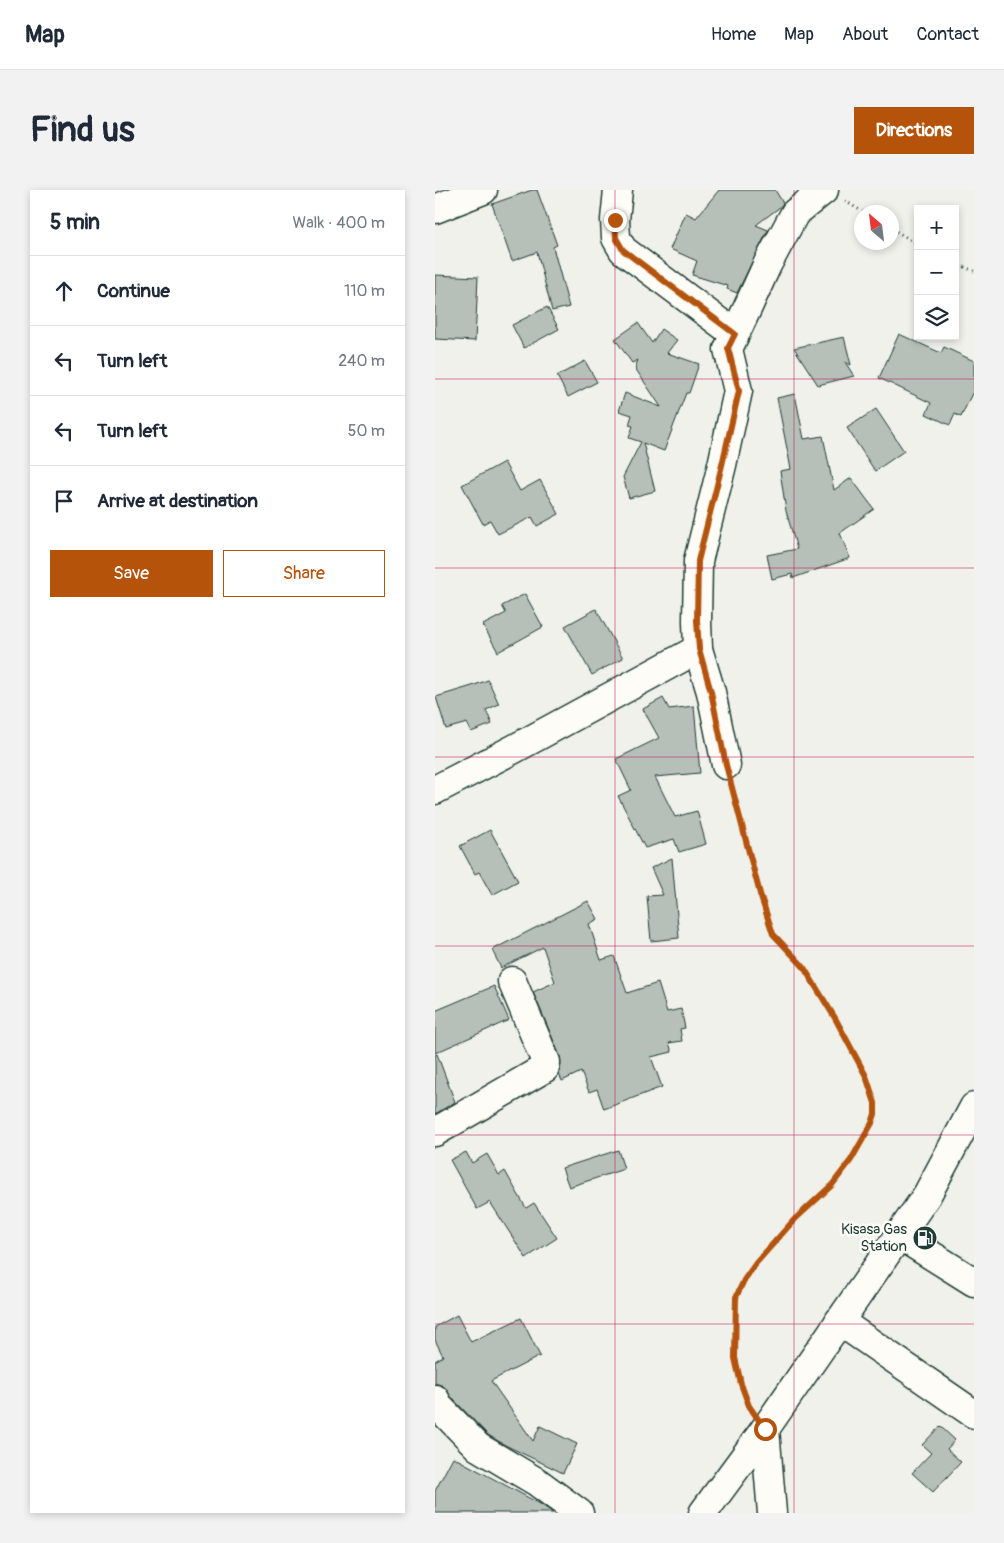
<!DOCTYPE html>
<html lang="en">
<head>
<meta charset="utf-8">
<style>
  body { margin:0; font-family:Pangolin,sans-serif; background:#f2f2f3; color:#1f2937 }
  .controls { position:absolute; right:15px; top:15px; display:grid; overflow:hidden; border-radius:0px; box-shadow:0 2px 8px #0003 }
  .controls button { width:45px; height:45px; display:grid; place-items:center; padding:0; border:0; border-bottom:1px solid #e0e1e3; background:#fff; color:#1f2937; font:25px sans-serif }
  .compass { position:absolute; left:419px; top:15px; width:45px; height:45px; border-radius:50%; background:#fff; box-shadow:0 2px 8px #0003; rotate:332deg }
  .stop { position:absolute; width:15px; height:15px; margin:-11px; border:4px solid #b45309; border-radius:50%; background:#fff }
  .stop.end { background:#b45309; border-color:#fff; box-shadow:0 1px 5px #0008 }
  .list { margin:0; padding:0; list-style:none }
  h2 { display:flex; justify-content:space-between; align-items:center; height:65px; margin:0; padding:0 20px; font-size:21px }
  h2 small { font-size:16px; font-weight:400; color:#747a83 }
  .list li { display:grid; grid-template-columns:32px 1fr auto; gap:15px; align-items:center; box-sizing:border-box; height:70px; padding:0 20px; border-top:1px solid #e0e1e3 }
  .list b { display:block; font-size:19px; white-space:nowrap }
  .list em { font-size:16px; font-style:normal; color:#747a83 }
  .actions { display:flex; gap:10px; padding:15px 20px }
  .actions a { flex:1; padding:11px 0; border:1px solid #b45309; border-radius:0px; text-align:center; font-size:18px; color:#b45309 }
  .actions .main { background:#b45309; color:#fff }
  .icon { flex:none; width:28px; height:28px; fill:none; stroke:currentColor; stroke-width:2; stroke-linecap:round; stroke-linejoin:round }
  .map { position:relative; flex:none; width:539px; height:1323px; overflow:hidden; border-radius:0px }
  header { display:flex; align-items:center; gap:30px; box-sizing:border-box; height:70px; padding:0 25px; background:#fff; border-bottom:1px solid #e0e1e3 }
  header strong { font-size:24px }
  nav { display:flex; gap:28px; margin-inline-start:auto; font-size:18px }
  .intro { display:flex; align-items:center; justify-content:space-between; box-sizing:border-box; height:120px; padding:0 30px }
  h1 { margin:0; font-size:35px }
  .button { padding:12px 22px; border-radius:0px; background:#b45309; color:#fff; font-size:18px; font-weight:700 }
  main { display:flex; gap:30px; padding:0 30px }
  aside { flex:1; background:#fff; border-radius:0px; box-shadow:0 2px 8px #0003 }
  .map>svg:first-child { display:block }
  .building { fill:#b6bfb8; stroke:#1f3d34 }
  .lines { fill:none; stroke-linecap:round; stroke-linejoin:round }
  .minor-casing { stroke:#1f3d34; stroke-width:31 }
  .highway-casing { stroke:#1f3d34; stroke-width:31 }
  .path { stroke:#1f3d34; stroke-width:3; stroke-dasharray:1 4; stroke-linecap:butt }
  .minor { stroke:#fdfcf7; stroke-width:28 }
  .highway { stroke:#fdfcf7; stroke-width:28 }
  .route { stroke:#b45309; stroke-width:6 }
  .grid { fill:none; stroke:#c2185b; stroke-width:1; stroke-opacity:0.55 }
  .labels { text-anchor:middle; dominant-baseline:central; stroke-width:5; stroke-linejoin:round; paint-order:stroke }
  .poi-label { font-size:15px; fill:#1f3d34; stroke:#fdfcf7; text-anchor:end }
</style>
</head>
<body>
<header>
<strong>Map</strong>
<nav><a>Home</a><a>Map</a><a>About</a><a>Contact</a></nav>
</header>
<div class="intro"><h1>Find us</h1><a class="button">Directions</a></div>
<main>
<aside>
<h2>5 min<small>Walk · 400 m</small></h2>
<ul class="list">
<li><svg class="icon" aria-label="ahead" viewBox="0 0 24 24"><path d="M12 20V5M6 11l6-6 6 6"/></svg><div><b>Continue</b></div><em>110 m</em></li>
<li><svg class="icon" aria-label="left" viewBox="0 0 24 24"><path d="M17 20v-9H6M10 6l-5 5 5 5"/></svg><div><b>Turn left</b></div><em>240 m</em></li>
<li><svg class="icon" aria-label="left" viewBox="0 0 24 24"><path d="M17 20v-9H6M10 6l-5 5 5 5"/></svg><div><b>Turn left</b></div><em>50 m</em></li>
<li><svg class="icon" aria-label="arrive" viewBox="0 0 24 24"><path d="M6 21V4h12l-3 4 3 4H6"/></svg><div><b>Arrive at destination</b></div></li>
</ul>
<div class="actions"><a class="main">Save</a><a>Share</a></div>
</aside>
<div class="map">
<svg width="539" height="1323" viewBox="0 0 539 1323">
  <rect width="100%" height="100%" fill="#f0f1eb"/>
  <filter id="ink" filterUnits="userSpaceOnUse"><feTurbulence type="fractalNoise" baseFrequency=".02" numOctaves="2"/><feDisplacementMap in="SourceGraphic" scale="10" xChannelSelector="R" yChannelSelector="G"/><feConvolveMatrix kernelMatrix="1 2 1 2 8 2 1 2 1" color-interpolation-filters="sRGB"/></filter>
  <g filter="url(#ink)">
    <!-- building -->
    <g class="building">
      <path d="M97,0H102L122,55L118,57L134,117L117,121L102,62L77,71L57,14Z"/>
      <path d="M284,0H340L348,13L345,17L321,35L333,40L302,103L292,99L293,96L257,85L262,71L235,59L251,23L261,28Z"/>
      <path d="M0,85L43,87L40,151L0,149Z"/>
      <path d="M112,117L124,139L89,158L77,135Z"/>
      <path d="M203,133L217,153L226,139L242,150L232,163L264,174L254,203H251L229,261L208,253L220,301L194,308L188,287L206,252L194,248L198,236L194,235L197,225L184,221L190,203L226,217L200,178L203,170L197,173L180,149Z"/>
      <path d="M464,144L506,163L509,157L539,171V199L526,227L520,224L515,235L491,224L496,213L444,188Z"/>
      <path d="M409,147L416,175L410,172L419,186L383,195L359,158Z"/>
      <path d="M150,171L162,192L133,207L122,186Z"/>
      <path d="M360,204L369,249L388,246L399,300L416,288L439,319L405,343L415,368L358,388L357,384L337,389L332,365L362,359L351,321L345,281L356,279L342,208Z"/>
      <path d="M441,219L469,261L440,281L412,238Z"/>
      <path d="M69,272L85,301L105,290L124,324L102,336L97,327L63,344L55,330L48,334L27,295Z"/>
      <path d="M90,404L108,437L63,462L48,435L71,423L67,416Z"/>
      <path d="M161,419L188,468L157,485L130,436Z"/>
      <path d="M53,490L64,514L51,520L57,534L36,542L32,533L11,539L1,507L37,496Z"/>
      <path d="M228,508L234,519L259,516L265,583L220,587L240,627L262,621L271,654L244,662L239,649L210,658L183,606L196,600L181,569L224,548L208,519Z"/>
      <path d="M55,640L83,691L57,705L44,682L40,684L25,656Z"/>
      <path d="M237,668L244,748L216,751L212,706L228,705L216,678Z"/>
      <path d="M153,711L163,729L154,734L166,770L179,766L192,803L223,793L232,822L246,819L250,838L245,839L247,851L234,853L237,862L216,867L227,897L169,919L162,899L154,902L146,882L127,891L124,884L126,875L125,866L98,802L120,792L108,757L66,778L57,760Z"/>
      <path d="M59,796L74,830L0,863V821Z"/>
      <path d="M2,864L20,912L0,924V865Z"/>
      <path d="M183,960L189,979L134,997L127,978Z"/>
      <path d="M31,962L37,973L52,964L64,985L70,981L91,1018L99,1013L122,1048L91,1068L55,1012L42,1019L15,970Z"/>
      <path d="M22,1125L36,1152L86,1128L105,1166L56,1191L98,1251L105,1236L142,1254L128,1283L70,1255L53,1245L18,1209L8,1196L0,1193V1171L8,1166L0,1150V1137Z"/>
      <path d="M505,1236L520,1250L512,1259L526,1272L498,1302L477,1283L496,1263L487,1255Z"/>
      <path d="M18,1267L107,1315L118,1323H0V1301Z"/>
    </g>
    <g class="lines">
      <defs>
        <g id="minor">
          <path d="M183,0L180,30L181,48L188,60L300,144"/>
          <path d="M0,19L48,0"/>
          <path d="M291,575L276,502L263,459L262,431L263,371L287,275L303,201L293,159L312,119L332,75L360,23L389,0"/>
          <path d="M0,600L79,559L263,459"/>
          <path d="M0,942L110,878L111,872L77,791"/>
          <path d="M464,1045L539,1092"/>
          <path d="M404,1131L539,1224"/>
          <path d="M0,1209L5,1218L43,1257L102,1292L144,1323"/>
          <path d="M330,1239L337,1323"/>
        </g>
        <path id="highway" d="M268,1323L330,1239L492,1005L539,917"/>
      </defs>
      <!-- minor casing -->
      <use href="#minor" class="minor-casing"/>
      <!-- highway casing -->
      <use href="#highway" class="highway-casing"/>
      <!-- path -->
      <g class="path">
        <path d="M410,11L428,22"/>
        <path d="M457,39L483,54"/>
        <path d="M520,73L539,81"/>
        <path d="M297,597L325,704L338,744L368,776L400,828L431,886L440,913V924L437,933L416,970L397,995L359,1030L321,1073L304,1101L300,1116V1167L306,1194L314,1216"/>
      </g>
      <!-- minor -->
      <use href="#minor" class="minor"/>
      <!-- highway -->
      <use href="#highway" class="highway"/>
    </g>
  </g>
  <g class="lines" filter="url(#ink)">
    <!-- route -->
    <path class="route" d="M180,30L181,48L188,60L300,144L293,158L304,201L287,275L263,371L262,431L264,459L276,502L291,575L325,704L338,744L368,776L400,828L431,886L440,913V924L437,933L416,970L397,995L359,1030L321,1073L309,1090L301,1107L300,1168L306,1194L314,1216L330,1239"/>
  </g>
  <!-- grid -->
  <path class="grid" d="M180,0V1323M359,0V1323M0,189H539M0,378H539M0,567H539M0,756H539M0,945H539M0,1134H539"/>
  <!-- icons -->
  <defs>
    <symbol id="fuel-disc" viewBox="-11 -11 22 22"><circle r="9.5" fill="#1f3d34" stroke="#fdfcf7"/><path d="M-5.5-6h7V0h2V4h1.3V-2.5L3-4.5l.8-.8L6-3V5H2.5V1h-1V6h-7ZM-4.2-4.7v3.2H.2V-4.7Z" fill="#fff"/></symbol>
  </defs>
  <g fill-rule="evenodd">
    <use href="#fuel-disc" x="476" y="1034" width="28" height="28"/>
  </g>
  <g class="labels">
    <!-- poi labels -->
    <g class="poi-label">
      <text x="472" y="1039">Kisasa Gas<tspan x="472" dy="17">Station</tspan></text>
    </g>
  </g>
</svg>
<div class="controls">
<button>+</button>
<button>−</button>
<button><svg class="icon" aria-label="layers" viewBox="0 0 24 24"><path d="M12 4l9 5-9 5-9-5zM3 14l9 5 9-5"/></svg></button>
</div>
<svg class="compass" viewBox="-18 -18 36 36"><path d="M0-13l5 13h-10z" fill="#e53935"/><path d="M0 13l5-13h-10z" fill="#747a83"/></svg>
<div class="stop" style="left:330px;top:1239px"></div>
<div class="stop end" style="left:180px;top:30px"></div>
</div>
</main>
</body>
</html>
